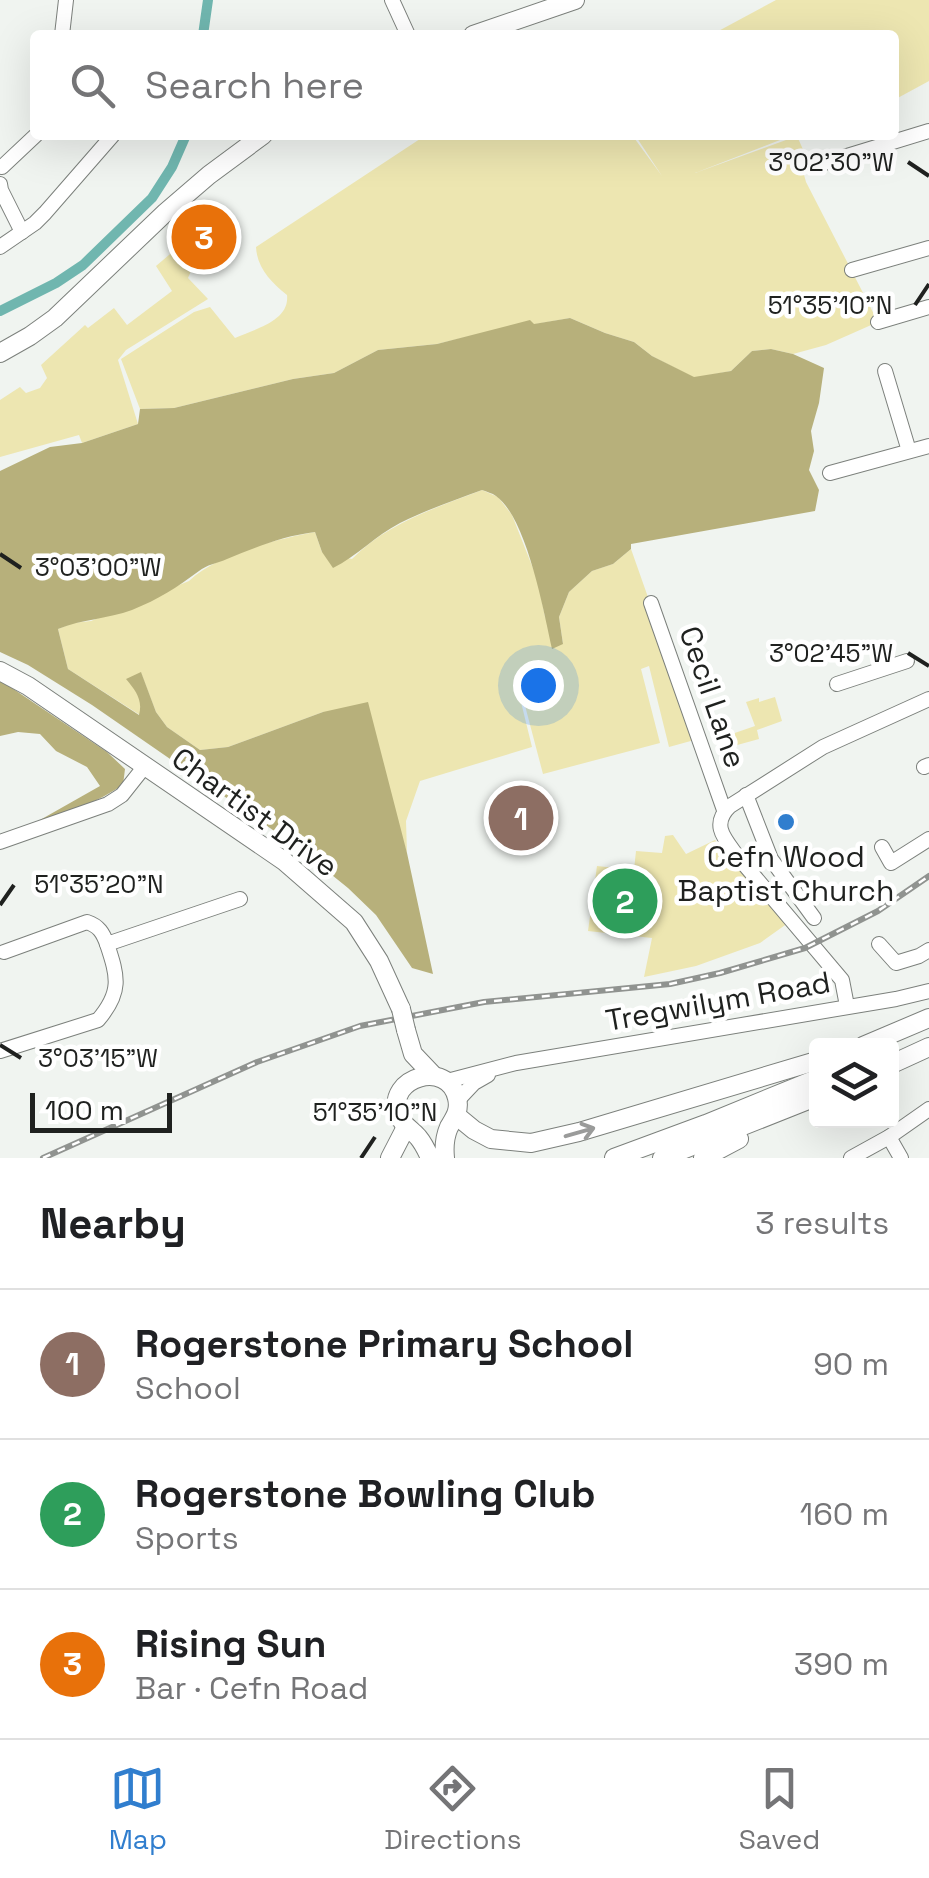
<!DOCTYPE html>
<html lang="en">
<head>
<meta charset="utf-8">
<style>
  body { margin:0; font-family:"Space Grotesk",sans-serif; background:#f6f6f6; color:#202124 }
  .controls { position:absolute; right:30px; bottom:30px; display:grid; overflow:hidden; border-radius:10px; box-shadow:0 10px 40px #0002 }
  .controls button { width:90px; height:90px; display:grid; place-items:center; padding:0; border:0; border-bottom:2px solid #e0e0e0; background:#fff; color:#202124; font:50px sans-serif }
  .scale { position:absolute; left:30px; bottom:25px; width:142px; box-sizing:border-box; padding-left:10px; border:5px solid #1f211f; border-top:0; font-size:28px; line-height:35px; white-space:nowrap; color:#1f211f; -webkit-text-stroke:8px #fff; paint-order:stroke }
  .you { position:absolute; left:538px; top:685px; width:35px; height:35px; margin:-25px; border:8px solid #fff; border-radius:50%; background:#1a73e8; box-shadow:0 0 0 15px #1a73e833 }
  .badge { display:grid; place-items:center; width:65px; height:65px; border-radius:50%; background:#307ece; color:#fff; font-size:32px; font-weight:700 }
  .pin { position:absolute; translate:-50% -50%; border:5px solid #fff; box-shadow:0 2px 10px #0006 }
  .list { margin:0; padding:0; list-style:none }
  h2 { display:flex; justify-content:space-between; align-items:center; height:130px; margin:0; padding:0 40px; font-size:42px }
  h2 small { font-size:32px; font-weight:400; color:#757577 }
  .list li { display:grid; grid-template-columns:65px 1fr auto; gap:30px; align-items:center; box-sizing:border-box; height:150px; padding:0 40px; border-top:2px solid #e0e0e0 }
  .list b { display:block; font-size:38px; white-space:nowrap }
  .list p { margin:0; font-size:32px; white-space:nowrap; color:#757577 }
  .list em { font-size:32px; font-style:normal; color:#757577 }
  .icon { flex:none; width:55px; height:55px; fill:none; stroke:currentColor; stroke-width:2; stroke-linecap:round; stroke-linejoin:round }
  .map { position:relative; flex:none; width:929px; height:1158px; overflow:hidden }
  .search { position:absolute; background:#fff; box-shadow:0 10px 40px #0002; left:30px; right:30px; top:30px; height:110px; display:flex; align-items:center; gap:25px; box-sizing:border-box; padding:0 35px; border-radius:10px; color:#757577; font-size:38px }
  .sheet { height:580px; background:#fff }
  nav { display:flex; justify-content:space-around; align-items:center; box-sizing:border-box; height:140px; border-top:2px solid #e0e0e0; background:#fff; font-size:28px; color:#757577 }
  nav a { display:grid; justify-items:center; gap:5px }
  nav .on { color:#307ece }
  .map>svg:first-child { display:block }
  .green { fill:#ede6b1 }
  .forest { fill:#b7b07b }
  .lines { fill:none; stroke-linecap:round; stroke-linejoin:round }
  .canal { stroke:#70b6af; stroke-width:10 }
  .minor-casing { stroke:#7c807c; stroke-width:16 }
  .major-casing { stroke:#7c807c; stroke-width:20 }
  .minor { stroke:#fff; stroke-width:14 }
  .major { stroke:#fff; stroke-width:18 }
  .rail-casing { stroke:#909390; stroke-width:6 }
  .rail { stroke:#fff; stroke-width:2.5; stroke-dasharray:8; stroke-linecap:butt }
  .major-bridge-casing { stroke:#7c807c; stroke-width:20; stroke-linecap:butt }
  .major-bridge { stroke:#fff; stroke-width:18 }
  .oneway { stroke:#9a9b9a }
  .ticks { fill:none; stroke:#1f211f; stroke-width:4 }
  .poi-dot { fill:#307ece; stroke:#fff; stroke-width:4 }
  .labels { text-anchor:middle; dominant-baseline:central; stroke-width:9; stroke-linejoin:round; paint-order:stroke }
  .street-label { font-size:30px; fill:#1f211f; stroke:#fff }
  .poi-label { font-size:30px; fill:#1f211f; stroke:#fff }
  .ticks-label { font-size:25px; text-anchor:middle; fill:#1f211f; stroke:#fff; stroke-width:9; stroke-linejoin:round; paint-order:stroke }
</style>
</head>
<body>
<div class="map">
<svg width="929" height="1158" viewBox="0 0 929 1158">
  <rect width="100%" height="100%" fill="#f0f4f0"/>
  <!-- green -->
  <g class="green">
    <path d="M776,0H929V81L894,100V35H711Z"/>
    <path d="M426,135H632L662,176L635,135H793L695,173L797,136L805,154L801,164L806,182L878,322L826,345L793,354L771,349L752,351L731,371L694,378L652,356L634,342L605,333L570,318L479,334L437,344L378,350L334,373L293,379L174,408L140,409L121,359L194,312L210,307L235,338C255,329 290,321 287,295C271,282 257,268 256,247Z"/>
    <path d="M176,249L191,271L188,278L208,299L126,350L118,360L138,424L82,443L79,435L0,457V400L20,387L26,393L40,388L47,378L41,365L85,325L88,328L114,308L127,325L172,291L156,266Z"/>
    <path d="M482,490L498,497L512,515L538,581L545,617L563,644L559,617L569,592L592,571L613,564L631,549L698,739L669,747L649,666L641,669L660,743L543,774L523,698H520L532,747L420,781L406,821L407,853L399,827L323,712L228,747L200,750L167,727L156,712L141,673L135,689L141,702L140,715L68,669L58,629L73,623L91,621L189,581C217,554 277,539 315,532L322,552L352,559C387,523 436,508 482,490Z"/>
    <path d="M775,697L782,721L757,730L759,739L730,747L726,736L755,726L746,702L759,698V702Z"/>
    <path d="M673,835L686,854L715,840L788,923L760,943L696,966L644,977L652,938L588,931L597,866L634,870L636,851L662,853L665,836Z"/>
  </g>
  <!-- forest -->
  <g class="forest">
    <path d="M570,318L605,333L634,342L652,356L694,377L731,371L752,351L771,349L793,354L824,368L819,403L811,431L814,451L809,470L819,490L815,511L631,544V549L613,564L592,571L569,592L559,617L563,644L552,649C544,613 527,518 496,496C492,493 487,492 482,490C455,500 426,510 400,523C375,536 357,556 333,568L322,552L315,532C283,536 256,547 227,559C218,563 206,565 199,571C176,588 159,599 132,610C108,619 82,619 58,629L68,669L139,715C143,700 136,691 126,679L141,672L156,712L167,727L200,750L228,747L323,712L368,702L407,853L433,974L412,968L376,915L348,888L296,846L92,705L28,665L0,652V471L50,447L82,443L138,424L140,409L174,408L293,379L334,373L378,350L437,344L530,320L534,324Z"/>
    <path d="M0,680L107,752L125,769L123,785C98,801 69,814 40,820L100,786L87,767L56,751L40,734L18,732L0,736Z"/>
  </g>
  <g class="lines">
    <!-- canal -->
    <g class="canal">
      <path d="M203,35L208,0"/>
      <path d="M0,311L56,283L83,265L152,198L172,167L186,135"/>
    </g>
    <defs>
      <g id="minor">
        <path d="M392,0L408,35"/>
        <path d="M62,35L66,0"/>
        <path d="M2,167L36,135"/>
        <path d="M811,167L929,131"/>
        <path d="M0,184L1,190L22,232"/>
        <path d="M0,247L35,223L45,213L113,135"/>
        <path d="M852,270L929,248"/>
        <path d="M878,322L929,307"/>
        <path d="M885,371L909,451"/>
        <path d="M830,473L929,446"/>
        <path d="M651,603L724,810"/>
        <path d="M837,684L907,661"/>
        <path d="M924,767L929,765"/>
        <path d="M746,795L771,859L814,918"/>
        <path d="M0,842L108,804L122,795L145,766"/>
        <path d="M882,847L891,863L929,839"/>
        <path d="M879,944L896,963L919,956L929,950"/>
        <path d="M4,952L87,922C99,926 103,933 107,944L240,899"/>
        <path d="M847,1006L842,980L738,857C725,839 710,825 730,806L823,747L929,699"/>
        <path d="M0,1051L98,1020C122,992 118,977 107,944"/>
        <path d="M447,1081L516,1063L896,999L929,991"/>
        <path d="M458,1100L474,1083L488,1075"/>
        <path d="M889,1137L901,1158"/>
        <path d="M851,1158L889,1137L929,1109"/>
      </g>
      <g id="major">
        <path d="M473,35L575,0"/>
        <path d="M0,353L30,336L55,318L166,212L209,175L263,135"/>
        <path d="M0,671L28,686L284,861L354,922L379,961L401,1009"/>
        <path d="M406,1030L413,1054L433,1075"/>
        <path d="M863,1046L929,1018"/>
        <path d="M892,1064L929,1047"/>
        <path d="M457,1116L474,1130L491,1139L531,1143L579,1132L816,1061"/>
        <path d="M390,1158L406,1127"/>
        <path d="M430,1158C427,1151 423,1143 418,1137C411,1129 402,1125 398,1114C386,1077 448,1059 457,1098C460,1110 455,1117 449,1127C445,1136 444,1148 445,1158"/>
        <path d="M614,1158L706,1124L816,1079"/>
        <path d="M662,1158L816,1097"/>
        <path d="M703,1158L739,1139"/>
      </g>
    </defs>
    <!-- minor casing -->
    <use href="#minor" class="minor-casing"/>
    <!-- major casing -->
    <use href="#major" class="major-casing"/>
    <!-- minor -->
    <use href="#minor" class="minor"/>
    <!-- major -->
    <use href="#major" class="major"/>
    <defs>
      <path id="rail" d="M43,1158L257,1062L360,1026L484,1002L670,984L720,973L805,948L878,911L929,876"/>
    </defs>
    <!-- rail casing -->
    <use href="#rail" class="rail-casing"/>
    <!-- rail -->
    <use href="#rail" class="rail"/>
    <defs>
      <path id="major-bridge" d="M401,1009L406,1030"/>
    </defs>
    <!-- major-bridge casing -->
    <use href="#major-bridge" class="major-bridge-casing"/>
    <!-- major-bridge -->
    <use href="#major-bridge" class="major-bridge"/>
  </g>
  <!-- one-way arrows -->
  <defs><path id="oneway-shaft" d="M-6 0H5M1.5-3L5.5 0L1.5 3" fill="none" stroke-width="1.6" stroke-linecap="round" stroke-linejoin="round" transform="scale(2.5)"/></defs>
  <use class="oneway" href="#oneway-shaft" transform="translate(580 1132) rotate(-16)"/>
  <!-- ticks -->
  <path class="ticks" d="M908,162L929,176M915,305L929,284M0,554L21,568M908,653L929,666M0,905L14,885M0,1045L21,1058M361,1158L375,1137"/>
  <!-- markers -->
  <circle class="poi-dot" cx="786" cy="822" r="10"/>
  <g class="labels">
    <!-- street labels -->
    <g class="street-label">
      <text transform="translate(713 697) rotate(71)">Cecil Lane</text>
      <text transform="translate(255 812) rotate(36)">Chartist Drive</text>
      <text transform="translate(718 1001) rotate(-10)">Tregwilym Road</text>
    </g>
    <!-- poi labels -->
    <g class="poi-label">
      <text x="786" y="856">Cefn Wood<tspan x="786" dy="34">Baptist Church</tspan></text>
    </g>
  </g>
  <g class="ticks-label">
    <text x="831" y="171">3°02'30"W</text>
    <text x="830" y="314">51°35'10"N</text>
    <text x="98" y="576">3°03'00"W</text>
    <text x="831" y="662">3°02'45"W</text>
    <text x="99" y="893">51°35'20"N</text>
    <text x="98" y="1067">3°03'15"W</text>
    <text x="375" y="1121">51°35'10"N</text>
  </g>
</svg>
<div class="controls">
<button><svg class="icon" aria-label="layers" viewBox="0 0 24 24"><path d="M12 4l9 5-9 5-9-5zM3 14l9 5 9-5"/></svg></button>
</div>
<div class="scale">100 m</div>
<div class="you"></div>
<div class="pin badge" style="left:521px;top:818px;background:#8d6e63">1</div>
<div class="pin badge" style="left:625px;top:901px;background:#2e9e5b">2</div>
<div class="pin badge" style="left:204px;top:237px;background:#e8710a">3</div>
<div class="search"><svg class="icon" aria-label="search" viewBox="0 0 24 24"><circle cx="10" cy="10" r="6"/><path d="M15 15l6 6"/></svg>Search here</div>
</div>
<section class="sheet">
<h2>Nearby<small>3 results</small></h2>
<ul class="list">
<li><span class="badge" style="background:#8d6e63">1</span><div><b>Rogerstone Primary School</b><p>School</p></div><em>90 m</em></li>
<li><span class="badge" style="background:#2e9e5b">2</span><div><b>Rogerstone Bowling Club</b><p>Sports</p></div><em>160 m</em></li>
<li><span class="badge" style="background:#e8710a">3</span><div><b>Rising Sun</b><p>Bar · Cefn Road</p></div><em>390 m</em></li>
</ul>
</section>
<nav>
<a class="on"><svg class="icon" aria-label="map" viewBox="0 0 24 24"><path d="M3 6l6-2 6 2 6-2v14l-6 2-6-2-6 2zM9 4v14M15 6v14"/></svg>Map</a>
<a><svg class="icon" aria-label="directions" viewBox="0 0 24 24"><path d="M12 3l9 9-9 9-9-9zM9 14v-3h6M13 9l2 2-2 2"/></svg>Directions</a>
<a><svg class="icon" aria-label="saved" viewBox="0 0 24 24"><path d="M7 4h10v16l-5-4-5 4z"/></svg>Saved</a>
</nav>
</body>
</html>
